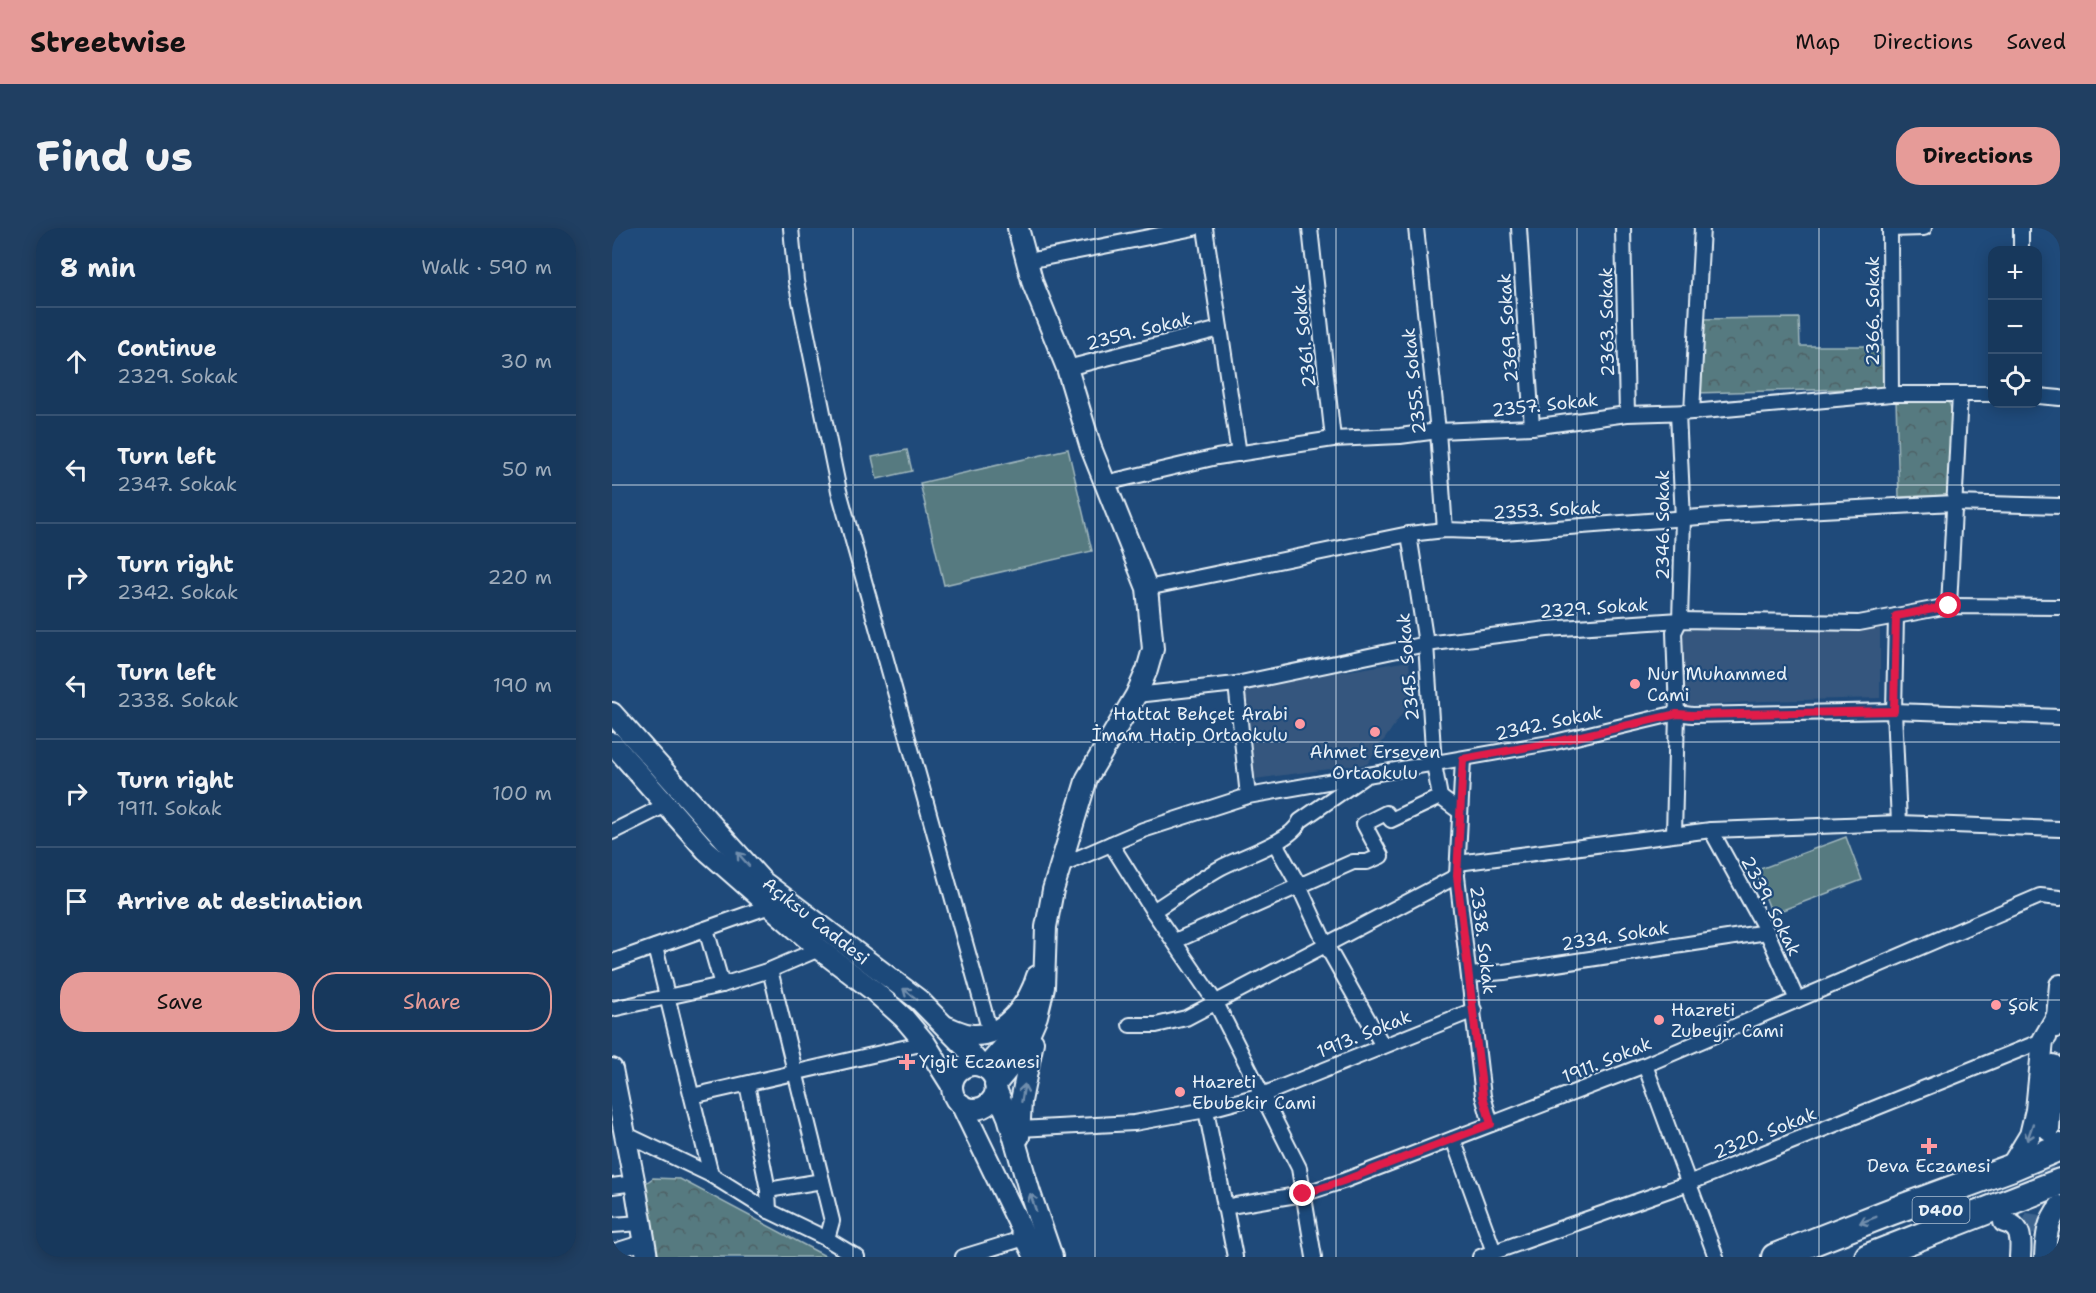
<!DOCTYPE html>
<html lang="en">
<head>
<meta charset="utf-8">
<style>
  body { margin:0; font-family:"Shantell Sans",sans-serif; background:#203f62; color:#f1f3f6 }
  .controls { position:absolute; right:18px; top:18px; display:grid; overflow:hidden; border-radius:12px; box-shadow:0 3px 15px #0003 }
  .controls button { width:54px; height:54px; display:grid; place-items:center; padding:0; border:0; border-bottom:2px solid #365272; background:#17385c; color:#f1f3f6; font:30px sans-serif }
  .stop { position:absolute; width:18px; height:18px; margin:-14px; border:4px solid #e11d48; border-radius:50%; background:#fff }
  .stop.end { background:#e11d48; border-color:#fff; box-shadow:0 2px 6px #0008 }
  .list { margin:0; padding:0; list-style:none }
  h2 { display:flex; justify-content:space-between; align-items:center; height:78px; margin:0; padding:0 24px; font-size:26px }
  h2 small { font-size:20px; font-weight:400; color:#9eacbb }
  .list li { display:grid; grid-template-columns:39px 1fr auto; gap:18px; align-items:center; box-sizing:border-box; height:108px; padding:0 24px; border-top:2px solid #365272 }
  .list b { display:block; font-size:22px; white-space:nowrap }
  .list p { margin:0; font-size:20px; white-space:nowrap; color:#9eacbb }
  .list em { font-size:20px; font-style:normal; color:#9eacbb }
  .actions { display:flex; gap:12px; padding:18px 24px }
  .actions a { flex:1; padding:14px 0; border:2px solid #e69b98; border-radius:24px; text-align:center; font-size:21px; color:#e69b98 }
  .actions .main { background:#e69b98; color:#111 }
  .icon { flex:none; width:33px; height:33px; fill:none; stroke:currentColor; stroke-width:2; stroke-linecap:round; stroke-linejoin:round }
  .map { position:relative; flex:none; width:1448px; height:1029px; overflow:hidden; border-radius:24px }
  header { display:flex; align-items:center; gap:36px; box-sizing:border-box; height:84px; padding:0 30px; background:#e69b98; color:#111 }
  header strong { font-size:28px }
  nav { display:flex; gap:33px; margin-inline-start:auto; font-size:21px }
  .intro { display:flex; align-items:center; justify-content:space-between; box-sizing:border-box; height:144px; padding:0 36px }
  h1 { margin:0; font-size:42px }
  .button { padding:15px 27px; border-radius:24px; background:#e69b98; color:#111; font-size:21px; font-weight:700 }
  main { display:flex; gap:36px; padding:0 36px }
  aside { flex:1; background:#17385c; border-radius:24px; box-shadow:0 3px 15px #0003 }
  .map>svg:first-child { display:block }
  .built { fill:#35577e }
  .green { fill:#567a80; stroke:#9fb6bc; stroke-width:1.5 }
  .park { fill:url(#park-crowns); stroke:#9fb6bc; stroke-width:1.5 }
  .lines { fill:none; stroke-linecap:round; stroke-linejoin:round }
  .secondary-tunnel { stroke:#3d638d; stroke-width:20; stroke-dasharray:20 10; stroke-linecap:butt }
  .street-casing { stroke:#e8f1f8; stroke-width:18 }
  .secondary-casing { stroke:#e8f1f8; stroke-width:24 }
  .highway-casing { stroke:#e8f1f8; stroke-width:30 }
  .street { stroke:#1f4a7a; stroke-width:14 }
  .secondary { stroke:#1f4a7a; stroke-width:20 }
  .highway { stroke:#1f4a7a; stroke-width:26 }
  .oneway { stroke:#6f8dac }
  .route { stroke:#e11d48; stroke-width:8 }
  .grid { fill:none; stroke:#e8f1f8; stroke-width:1.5; stroke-opacity:0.55 }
  .poi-dot { fill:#ff9aa2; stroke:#1f4a7a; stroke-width:2 }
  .labels { text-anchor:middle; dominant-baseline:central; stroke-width:4.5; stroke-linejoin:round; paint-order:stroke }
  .shield { fill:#1f4a7a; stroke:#acbfd2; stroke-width:1.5 }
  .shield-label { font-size:16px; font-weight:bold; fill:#e8f1f8 }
  .street-label { font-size:18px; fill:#e8f1f8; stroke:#1f4a7a }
  .poi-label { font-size:18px; fill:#e8f1f8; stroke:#1f4a7a; text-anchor:start }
</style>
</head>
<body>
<header>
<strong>Streetwise</strong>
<nav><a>Map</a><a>Directions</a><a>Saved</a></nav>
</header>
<div class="intro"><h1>Find us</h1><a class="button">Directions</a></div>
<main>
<aside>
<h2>8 min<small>Walk · 590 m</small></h2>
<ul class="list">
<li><svg class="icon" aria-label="ahead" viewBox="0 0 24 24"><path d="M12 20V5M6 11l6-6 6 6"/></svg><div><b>Continue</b><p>2329. Sokak</p></div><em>30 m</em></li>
<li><svg class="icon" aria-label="left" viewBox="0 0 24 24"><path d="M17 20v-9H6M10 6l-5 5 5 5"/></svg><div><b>Turn left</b><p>2347. Sokak</p></div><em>50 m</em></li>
<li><svg class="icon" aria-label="right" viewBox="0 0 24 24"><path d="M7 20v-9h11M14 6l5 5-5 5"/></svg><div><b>Turn right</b><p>2342. Sokak</p></div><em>220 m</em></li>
<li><svg class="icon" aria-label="left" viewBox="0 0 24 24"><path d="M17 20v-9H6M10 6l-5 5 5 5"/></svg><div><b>Turn left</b><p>2338. Sokak</p></div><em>190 m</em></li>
<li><svg class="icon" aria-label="right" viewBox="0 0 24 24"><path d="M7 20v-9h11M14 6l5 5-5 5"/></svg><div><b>Turn right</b><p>1911. Sokak</p></div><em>100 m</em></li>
<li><svg class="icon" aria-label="arrive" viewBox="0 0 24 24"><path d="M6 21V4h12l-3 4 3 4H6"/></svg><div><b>Arrive at destination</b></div></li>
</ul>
<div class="actions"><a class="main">Save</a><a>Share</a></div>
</aside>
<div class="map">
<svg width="1448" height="1029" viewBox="0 0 1448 1029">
  <defs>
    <pattern id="park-crowns" width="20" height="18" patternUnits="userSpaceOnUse" patternTransform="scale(1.5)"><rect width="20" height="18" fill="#567a80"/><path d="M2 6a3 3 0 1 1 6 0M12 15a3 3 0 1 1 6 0" fill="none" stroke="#4e6165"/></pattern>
  </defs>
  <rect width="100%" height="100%" fill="#1f4a7a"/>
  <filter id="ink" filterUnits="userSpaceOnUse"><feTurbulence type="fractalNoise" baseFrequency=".0167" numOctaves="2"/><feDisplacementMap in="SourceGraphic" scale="12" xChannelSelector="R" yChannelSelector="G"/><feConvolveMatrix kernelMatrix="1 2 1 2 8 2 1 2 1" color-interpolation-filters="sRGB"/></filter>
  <g filter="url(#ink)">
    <!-- built -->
    <g class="built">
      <path d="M1268,387V470L1152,473L1072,478L1067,398Z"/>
      <path d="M797,433L800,472L755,536L635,552L624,457L736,443Z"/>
    </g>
    <!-- green -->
    <g class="green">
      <path d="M456,221L480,323L332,357L308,255Z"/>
      <path d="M295,222L300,243L265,251L260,229Z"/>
      <path d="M1234,609L1250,652L1160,686L1143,643Z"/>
    </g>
    <!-- park -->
    <g class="park">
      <path d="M1187,90L1188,118H1274L1275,160L1083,165V91Z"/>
      <path d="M1284,172L1332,173L1337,175L1340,183L1336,267L1287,269Z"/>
      <path d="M41,950L68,951L215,1029H41L29,965L34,955Z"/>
    </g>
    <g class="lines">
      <!-- secondary-tunnel -->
      <path class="secondary-tunnel" d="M1420,1006L1435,914"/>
      <defs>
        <g id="street">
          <path d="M179,0L184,53L227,263L378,804"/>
          <path d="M593,0L627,226"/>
          <path d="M698,0L721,211"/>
          <path d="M804,0L826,203L833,302"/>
          <path d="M907,0L920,199"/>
          <path d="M1011,0L1015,186"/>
          <path d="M1278,0L1279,166"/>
          <path d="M1278,1L1312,0"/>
          <path d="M1409,22V0"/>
          <path d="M416,33L582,0"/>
          <path d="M455,140L608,101"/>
          <path d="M1426,168L1448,170"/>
          <path d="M493,255L605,229L721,211L788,208L826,203L920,199L1015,186L1080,184L1279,166H1380"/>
          <path d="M797,306L814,416L822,536L828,569"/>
          <path d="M535,360L797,306L833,302L891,304L1114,287L1342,275L1448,278"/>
          <path d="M1337,378L1348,166"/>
          <path d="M1284,388L1282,483L1287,595"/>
          <path d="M624,456L636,568"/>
          <path d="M524,467L624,456L814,416L935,401L1068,392L1247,395L1337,378L1448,379"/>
          <path d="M851,531L845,648L871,868L879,896"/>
          <path d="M1099,602L1155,704L1185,772"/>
          <path d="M0,604L54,577"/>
          <path d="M1062,606L1065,485L1062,404L1068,392L1071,291L1066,185L1080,184L1090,0"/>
          <path d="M663,615L686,656L714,717L771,818"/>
          <path d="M499,616L541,683"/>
          <path d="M846,635L1099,602L1287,595L1448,601"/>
          <path d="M448,638L531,602L636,568L943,514L1065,485L1080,487L1282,483L1448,489"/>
          <path d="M94,701L110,757"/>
          <path d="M563,713L741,634H755L769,628L752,596L774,585L779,592L828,569L847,583"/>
          <path d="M43,719L99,947"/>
          <path d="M0,734L158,678"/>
          <path d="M158,742L220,993L215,1011"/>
          <path d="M857,747L892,744L1155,704"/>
          <path d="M0,781L110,757L158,742L207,721"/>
          <path d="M518,797H544L574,790L845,648"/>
          <path d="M1033,837L1104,1029"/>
          <path d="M135,856L156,962L157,983"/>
          <path d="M80,868L313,815"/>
          <path d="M594,882L623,1029"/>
          <path d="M407,901L522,895L594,882L650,867L862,782"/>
          <path d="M13,906L99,947L157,983L215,1011L245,1029"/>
          <path d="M841,911L882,1024"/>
          <path d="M0,958L23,955"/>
          <path d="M156,962L210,953"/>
          <path d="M612,979L691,966L731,953L1033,837L1428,668L1448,670"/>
          <path d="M0,997L29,995"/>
          <path d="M0,1024L32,1014"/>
          <path d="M351,1029L413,1010"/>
          <path d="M702,1029L687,940L604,775L541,683C563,669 585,653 608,640C627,629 680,614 688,593L753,548"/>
          <path d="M868,1029L1077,955L1437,810"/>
        </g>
        <g id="secondary">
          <path d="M0,485L150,653L307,772L354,820L369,838"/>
          <path d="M0,515L94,622L207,721L262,763L292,790L313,815L340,858"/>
          <path d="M335,799C344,802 352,807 362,807C394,808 417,775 425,748"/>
          <path d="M1444,799L1448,757"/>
          <circle cx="362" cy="859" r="22"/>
          <path d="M373,840L417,791"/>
          <path d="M0,841L24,962L35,1029"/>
          <path d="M383,857L408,827L425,788L432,759L434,699L441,662L475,550L524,467L535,442L541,421L535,360L479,220L455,140L421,56L406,0"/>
          <path d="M384,861L396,889L418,965L440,1029"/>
          <path d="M349,876L423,1029"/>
          <path d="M1437,902L1441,837"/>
          <path d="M407,909L409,873L421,814"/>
          <path d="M1398,940L1418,907L1424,882L1431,812L1445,788"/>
          <path d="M1392,994C1411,998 1409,1014 1408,1029"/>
          <path d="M1433,1029C1434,1009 1435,994 1448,978"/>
        </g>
        <g id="highway">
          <path d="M1163,1029L1278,984L1398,940L1448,919"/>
          <path d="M1256,1029L1448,954"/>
        </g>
      </defs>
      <!-- street casing -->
      <use href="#street" class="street-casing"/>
      <!-- secondary casing -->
      <use href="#secondary" class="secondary-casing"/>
      <!-- highway casing -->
      <use href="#highway" class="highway-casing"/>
      <!-- street -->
      <use href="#street" class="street"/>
      <!-- secondary -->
      <use href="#secondary" class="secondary"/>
      <!-- highway -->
      <use href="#highway" class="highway"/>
    </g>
    <!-- one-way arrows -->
    <defs><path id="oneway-shaft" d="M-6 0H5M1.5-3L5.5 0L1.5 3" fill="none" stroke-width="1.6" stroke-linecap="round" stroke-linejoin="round" transform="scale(1.5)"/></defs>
    <g class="oneway">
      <use href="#oneway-shaft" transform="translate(131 631) rotate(-131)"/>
      <use href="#oneway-shaft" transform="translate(298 766) rotate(-143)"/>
      <use href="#oneway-shaft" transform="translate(411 865) rotate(-80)"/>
      <use href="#oneway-shaft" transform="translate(1418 904) rotate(109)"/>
      <use href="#oneway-shaft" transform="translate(421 974) rotate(-109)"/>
      <use href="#oneway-shaft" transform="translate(1256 992) rotate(159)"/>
    </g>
  </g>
  <g class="lines" filter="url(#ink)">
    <!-- route -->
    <path class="route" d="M691,966L731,953L879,896L871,868L845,648L851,531L943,514L1065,486L1080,487L1282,483L1284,388L1337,378"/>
  </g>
  <!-- grid -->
  <path class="grid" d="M241,0V1029M483,0V1029M724,0V1029M965,0V1029M1207,0V1029M0,257H1448M0,514H1448M0,772H1448"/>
  <!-- markers -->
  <g class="poi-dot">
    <circle cx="1023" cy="456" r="6"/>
    <circle cx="688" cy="496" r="6"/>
    <circle cx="763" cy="504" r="6"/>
    <circle cx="1384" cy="777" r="6"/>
    <circle cx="1047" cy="792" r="6"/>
    <path d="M292 825h6v6h6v6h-6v6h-6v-6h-6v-6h6z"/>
    <circle cx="568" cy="864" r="6"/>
    <path d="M1314 909h6v6h6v6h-6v6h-6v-6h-6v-6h6z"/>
  </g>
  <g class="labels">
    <!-- shield labels -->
    <rect class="shield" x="1300.5" y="969" width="57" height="26" rx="4.5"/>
    <g class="shield-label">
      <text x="1329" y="982">D400</text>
    </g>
    <!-- street labels -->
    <g class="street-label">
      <text transform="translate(1261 83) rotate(-90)">2366. Sokak</text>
      <text transform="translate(995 94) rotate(-91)">2363. Sokak</text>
      <text transform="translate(896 100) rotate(-94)">2369. Sokak</text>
      <text transform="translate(527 103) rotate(-14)">2359. Sokak</text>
      <text transform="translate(692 108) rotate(-96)">2361. Sokak</text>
      <text transform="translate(802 153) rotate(-96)">2355. Sokak</text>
      <text transform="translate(933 177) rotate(-6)">2357. Sokak</text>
      <text transform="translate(935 282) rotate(-3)">2353. Sokak</text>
      <text transform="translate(1051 297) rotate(-90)">2346. Sokak</text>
      <text transform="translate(982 380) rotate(-4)">2329. Sokak</text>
      <text transform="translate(796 439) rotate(-95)">2345. Sokak</text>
      <text transform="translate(937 495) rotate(-12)">2342. Sokak</text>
      <text transform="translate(1159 678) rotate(63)">2339. Sokak</text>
      <text transform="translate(204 693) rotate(38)">Açıksu Caddesi</text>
      <text transform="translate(1003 708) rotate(-9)">2334. Sokak</text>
      <text transform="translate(871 712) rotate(83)">2338. Sokak</text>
      <text transform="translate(752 806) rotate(-22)">1913. Sokak</text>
      <text transform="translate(995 832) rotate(-22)">1911. Sokak</text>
      <text transform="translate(1153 905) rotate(-22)">2320. Sokak</text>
    </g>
    <!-- poi labels -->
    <g class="poi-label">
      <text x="1035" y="446">Nur Muhammed<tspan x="1035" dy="21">Cami</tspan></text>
      <text x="676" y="486" text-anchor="end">Hattat Behçet Arabi<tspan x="676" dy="21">İmam Hatip Ortaokulu</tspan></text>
      <text x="763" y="524" text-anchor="middle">Ahmet Erseven<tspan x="763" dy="21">Ortaokulu</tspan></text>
      <text x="1396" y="777">Şok</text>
      <text x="1059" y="782">Hazreti<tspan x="1059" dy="21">Zubeyir Cami</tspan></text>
      <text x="307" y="834">Yigit Eczanesi</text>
      <text x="580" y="854">Hazreti<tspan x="580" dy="21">Ebubekir Cami</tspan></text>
      <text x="1317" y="938" text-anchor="middle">Deva Eczanesi</text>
    </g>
  </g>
</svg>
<div class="controls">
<button>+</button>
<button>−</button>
<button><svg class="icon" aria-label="locate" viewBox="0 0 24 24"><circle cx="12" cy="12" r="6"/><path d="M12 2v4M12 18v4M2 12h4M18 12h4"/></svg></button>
</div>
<div class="stop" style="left:1337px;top:378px"></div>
<div class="stop end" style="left:691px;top:966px"></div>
</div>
</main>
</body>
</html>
